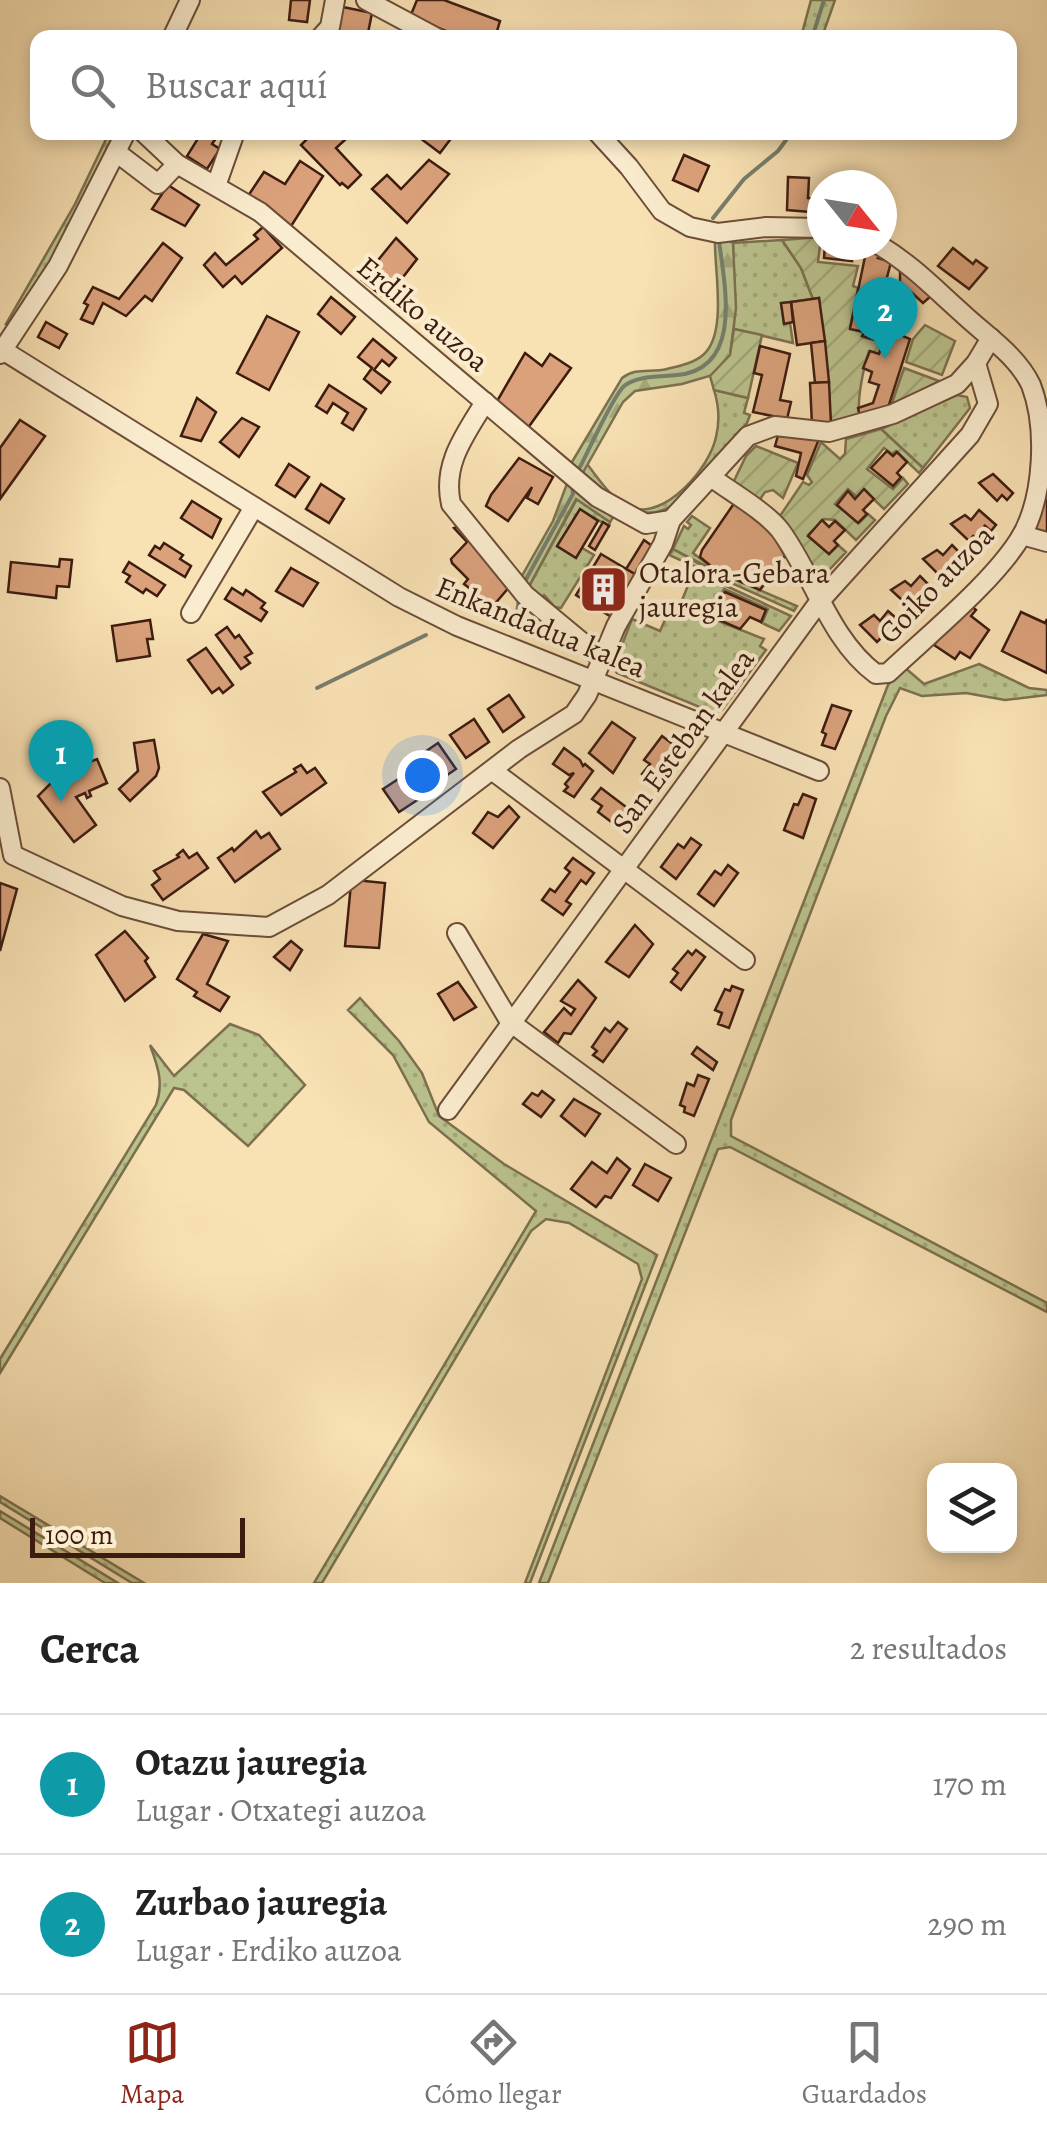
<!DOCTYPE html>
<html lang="es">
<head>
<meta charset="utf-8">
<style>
  body { margin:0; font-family:Alegreya,serif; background:#f2f2f2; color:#222 }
  .controls { position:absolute; right:30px; bottom:30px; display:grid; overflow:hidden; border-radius:20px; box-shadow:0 5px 15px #0003 }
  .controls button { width:90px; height:90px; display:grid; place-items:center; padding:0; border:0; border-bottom:2px solid #e0e0e0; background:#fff; color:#222; font:50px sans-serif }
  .compass { position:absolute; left:807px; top:170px; width:90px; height:90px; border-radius:50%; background:#fff; box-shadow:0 5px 15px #0003; rotate:120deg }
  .scale { position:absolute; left:30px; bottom:25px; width:215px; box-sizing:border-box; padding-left:10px; border:5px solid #3d1c10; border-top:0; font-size:28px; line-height:35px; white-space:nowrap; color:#3d1c10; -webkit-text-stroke:8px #faecce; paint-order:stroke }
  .you { position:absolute; left:422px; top:775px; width:35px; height:35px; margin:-25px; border:8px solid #fff; border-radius:50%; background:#1a73e8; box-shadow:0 0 0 15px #1a73e833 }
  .badge { display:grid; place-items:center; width:65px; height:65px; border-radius:50%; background:#8f2418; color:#fff; font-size:32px; font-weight:700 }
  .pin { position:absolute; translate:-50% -82px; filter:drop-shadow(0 2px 5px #0008) }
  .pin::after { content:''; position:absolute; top:52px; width:35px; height:30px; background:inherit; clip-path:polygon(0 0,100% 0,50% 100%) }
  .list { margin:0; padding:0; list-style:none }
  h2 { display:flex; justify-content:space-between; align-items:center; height:130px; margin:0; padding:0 40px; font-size:42px }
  h2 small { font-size:32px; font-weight:400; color:#767676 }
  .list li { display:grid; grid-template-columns:65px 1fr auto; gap:30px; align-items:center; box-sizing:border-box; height:140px; padding:0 40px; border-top:2px solid #e0e0e0 }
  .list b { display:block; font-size:38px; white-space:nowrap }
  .list p { margin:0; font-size:32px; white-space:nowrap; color:#767676 }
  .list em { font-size:32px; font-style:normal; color:#767676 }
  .icon { flex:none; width:55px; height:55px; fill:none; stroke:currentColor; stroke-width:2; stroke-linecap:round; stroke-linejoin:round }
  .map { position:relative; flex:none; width:1047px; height:1583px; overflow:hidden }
  .search { position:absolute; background:#fff; box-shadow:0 5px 15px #0003; left:30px; right:30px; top:30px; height:110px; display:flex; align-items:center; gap:25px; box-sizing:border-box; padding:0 35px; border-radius:20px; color:#767676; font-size:38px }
  .sheet { height:410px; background:#fff }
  nav { display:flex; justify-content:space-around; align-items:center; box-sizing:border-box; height:140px; border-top:2px solid #e0e0e0; background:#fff; font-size:28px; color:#767676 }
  nav a { display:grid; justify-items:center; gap:5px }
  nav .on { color:#8f2418 }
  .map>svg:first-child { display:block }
  .grass { fill:url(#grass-dots); stroke:#7c704f; stroke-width:2.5 }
  .forest { fill:url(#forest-firs); stroke:#7c704f; stroke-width:2.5 }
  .garden { fill:url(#garden-furrows); stroke:#7c704f; stroke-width:2.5 }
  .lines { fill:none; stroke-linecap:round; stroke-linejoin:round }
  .stream { stroke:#777d6b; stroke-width:4 }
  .building { fill:#daa17b; stroke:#3d1c10; stroke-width:2.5 }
  .minor-casing { stroke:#6c4d39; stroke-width:22 }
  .minor { stroke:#faecce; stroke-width:18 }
  .labels { text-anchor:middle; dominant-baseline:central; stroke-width:8; stroke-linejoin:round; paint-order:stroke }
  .street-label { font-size:30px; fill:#3d1c10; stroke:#faecce }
  .poi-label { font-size:30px; fill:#3d1c10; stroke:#faecce; text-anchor:start }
</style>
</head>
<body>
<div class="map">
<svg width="1047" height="1583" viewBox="0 0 1047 1583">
  <defs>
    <pattern id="grass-dots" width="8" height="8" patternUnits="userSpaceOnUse" patternTransform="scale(2.5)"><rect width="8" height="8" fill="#bbc38e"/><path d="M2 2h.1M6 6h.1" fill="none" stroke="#a2a779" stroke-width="1.8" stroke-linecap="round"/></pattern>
    <pattern id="forest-firs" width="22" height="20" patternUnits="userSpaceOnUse" patternTransform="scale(2.5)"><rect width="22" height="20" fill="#bbc38e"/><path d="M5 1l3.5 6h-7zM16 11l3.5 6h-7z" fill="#a2a779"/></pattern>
    <pattern id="garden-furrows" width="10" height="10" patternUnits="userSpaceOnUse" patternTransform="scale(2.5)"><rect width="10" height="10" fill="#bbc38e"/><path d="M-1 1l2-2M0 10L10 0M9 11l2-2" fill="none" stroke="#a2a779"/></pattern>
  </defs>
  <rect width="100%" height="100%" fill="#f8e1b3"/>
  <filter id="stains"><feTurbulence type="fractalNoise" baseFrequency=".002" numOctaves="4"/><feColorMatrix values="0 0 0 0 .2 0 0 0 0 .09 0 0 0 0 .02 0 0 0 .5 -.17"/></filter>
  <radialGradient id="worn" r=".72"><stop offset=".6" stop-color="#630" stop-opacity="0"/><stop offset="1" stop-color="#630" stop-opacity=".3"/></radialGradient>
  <!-- grass -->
  <g class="grass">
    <path d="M811,0H835L822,37H801Z"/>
    <path d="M109,133H119L76,217L14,325L6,324L75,204Z"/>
    <path d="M782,240L801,268L813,299L781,303L784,323H790L793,343L734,329L733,243Z"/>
    <path d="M714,390L748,398L744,413L750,415L747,423L675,504C640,528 609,497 581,476L587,464C599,479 613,502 632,508C666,519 710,467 716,437C720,421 719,406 714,390Z"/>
    <path d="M957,395L967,397L970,408L923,468L881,429Z"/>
    <path d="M577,499L610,522L609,526L580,510L558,547L576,557L582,548L594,555L561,608L555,607L544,595L537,602L527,590Z"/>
    <path d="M692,516L710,528L693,553L718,572L673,549L684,526L688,529L691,525L687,522Z"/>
    <path d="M694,571L791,616L779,631L762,623L768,609L724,589L711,618L764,639L760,646L766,650L722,710L714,713L617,673L613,668L632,619L660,631L673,602L680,605Z"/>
    <path d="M979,664L1029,688L1047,690V695L1005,700L966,693L922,696L900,688L886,716L731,1120V1136L1047,1303V1312L730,1147L718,1149L548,1583H539L888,685L903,666L924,684Z"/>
    <path d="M360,998L399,1041L422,1073L439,1116L504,1164L657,1255L530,1583H525L642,1279L638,1264L569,1223L546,1219L531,1231L322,1583H314L536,1211L429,1122L393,1055L348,1010Z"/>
    <path d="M230,1024L259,1035L305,1085L248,1146L184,1090L174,1088L0,1373V1359L156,1105C164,1083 158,1067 150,1045L174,1076Z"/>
    <path d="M0,1496L144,1583H132L0,1502Z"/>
    <path d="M0,1511L118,1583H105L0,1518Z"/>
  </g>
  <!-- forest -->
  <g class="forest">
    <path d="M723,238L733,243L736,308L730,355L713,375L682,384L635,391L623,402L581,476L569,467L622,378C636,367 650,373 667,369C679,366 694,363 703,355C728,334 714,269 715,240Z"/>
    <path d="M568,481L614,516L610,522L576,499L527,590L519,581L553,521Z"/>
  </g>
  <!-- garden -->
  <g class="garden">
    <path d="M821,237L818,262L858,266L853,286L858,288L850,328L864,332L863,337L883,342L879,354L869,351C864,366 856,401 860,417L831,425L819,298L813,299L801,268L782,240Z"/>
    <path d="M925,325L955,341L942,375L906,362L913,339Z"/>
    <path d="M734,329L762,335L748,398L714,390L710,376L730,355Z"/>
    <path d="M904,368L939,381L891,406Z"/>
    <path d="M881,429L923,468L919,473L896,451L892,454L884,448L867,469L893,489L903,478L908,484L884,509L864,490L857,497L848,489L835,504L859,523L868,514L875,520L856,540L835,520L824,519L808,535L829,554L838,545L846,552L828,571L816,572L780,516L803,482L809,485L812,482L807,475L821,442L840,459L845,454L846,439Z"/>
    <path d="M756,446L798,463L783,498L773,490L765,492L756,505L733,483L746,456Z"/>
    <path d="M673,549L701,565L797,606L794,611L669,555Z"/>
  </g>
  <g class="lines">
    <!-- stream -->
    <g class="stream">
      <path d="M812,38L824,0"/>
      <path d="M713,218L744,179L778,151L792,132"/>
      <path d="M580,467C589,450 613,396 624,386C638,375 661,377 677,375C743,369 725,287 719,241"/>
      <path d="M524,583L573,494L572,485"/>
      <path d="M498,622L507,621L517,612L519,600"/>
      <path d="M317,688L426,635"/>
    </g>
  </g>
  <!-- building -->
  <g class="building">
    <path d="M291,0H310L307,22L289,20Z"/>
    <path d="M417,0H444L500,21L495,38H464L410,17Z"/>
    <path d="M343,7L372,13L367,38H336Z"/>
    <path d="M202,132L217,137L212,144L220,149L207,169L187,156Z"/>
    <path d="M314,132H344L348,137L336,148L361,175L348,188L342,183L340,185L301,145Z"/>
    <path d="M412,132H456L440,153Z"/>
    <path d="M684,155L709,166L698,191L673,180Z"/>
    <path d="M429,160L449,174L407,223L372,189L387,175L401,189Z"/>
    <path d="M300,161L323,176L288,231L246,199L264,172L285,184Z"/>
    <path d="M788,177L809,178L808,198L822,199V213L787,210Z"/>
    <path d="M168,185L199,205L185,226L152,209Z"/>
    <path d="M882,199L889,202L883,215L895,220L887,237L882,235Z"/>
    <path d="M263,227L282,248L242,284L235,276L223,287L204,265L215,253L226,265L258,239L254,235Z"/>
    <path d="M396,238L417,259L386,299L362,280Z"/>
    <path d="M163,243L182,258L152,301L145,296L126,316L103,303L93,324L81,319L88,305L84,303L93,287L119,299Z"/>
    <path d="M825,245H853L852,261L824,258Z"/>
    <path d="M867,247L880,255L878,258L891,262L881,300L890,303L888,313L855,305Z"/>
    <path d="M953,248L973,264L976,260L987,268L969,289L938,266Z"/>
    <path d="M900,269L931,296L923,303L900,282Z"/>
    <path d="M331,297L355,317L341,334L318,314Z"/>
    <path d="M819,298L825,341L797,345L791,302Z"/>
    <path d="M791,302L793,322L784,324L781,303Z"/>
    <path d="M855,305L879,310L877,318L890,322L888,330L910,339L888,408L860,417L858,408L873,403L879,385L869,382L872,372L863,368L870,351L879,354L883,342L862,336L864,332L850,329Z"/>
    <path d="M267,316L299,332L269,390L237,373Z"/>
    <path d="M46,322L67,334L59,348L38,337Z"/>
    <path d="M373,339L396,358L389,366L382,360L374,370L390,382L381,393L364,379L372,368L358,357Z"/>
    <path d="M825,341L829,382L815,383L811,343Z"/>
    <path d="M760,346L790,354L780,400L791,402L787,419L753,412L762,375L754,373Z"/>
    <path d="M525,353L542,366L550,354L571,368L525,432L496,403Z"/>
    <path d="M829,382L831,425H812L810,383Z"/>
    <path d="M329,385L366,409L353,430L342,423L348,413L333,403L327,413L316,406Z"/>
    <path d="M197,398L216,412L201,441L181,436Z"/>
    <path d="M242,418L259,427L239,457L220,442Z"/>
    <path d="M20,420L45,436L0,499V448Z"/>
    <path d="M779,432L819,439L803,479L796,476L801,453L775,446Z"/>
    <path d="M887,451L893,456L897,452L907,462L897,473L901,477L893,486L871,468Z"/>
    <path d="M519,458L553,477L538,504L527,498L532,487L508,521L486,506L491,495Z"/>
    <path d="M289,464L309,477L295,497L276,485Z"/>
    <path d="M993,474L1013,493L1007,500L1002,495L997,501L979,483Z"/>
    <path d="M321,484L344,499L329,523L306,509Z"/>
    <path d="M864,489L874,499L863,510L867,514L858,523L837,505L848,491L855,499Z"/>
    <path d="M1044,499L1047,500V534L1033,529Z"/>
    <path d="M192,501L221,519L212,538L181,518Z"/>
    <path d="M735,502L772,533L785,556L760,590L718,572L700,557L702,550Z"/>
    <path d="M580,509L598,521L576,558L557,546Z"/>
    <path d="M979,510L996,525L991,531L984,525L988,532L980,542L973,536L969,541L951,524L965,515L971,520Z"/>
    <path d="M822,520L829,527L835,521L845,530L834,541L838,545L829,554L808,536Z"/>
    <path d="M603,522L609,526L595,550L589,546Z"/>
    <path d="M463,525L511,585L493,606L464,584L468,579L452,563L451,559L467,542L454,528Z"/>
    <path d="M644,540L655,548L637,576L626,569Z"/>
    <path d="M164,543L183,555L180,559L191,566L185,577L149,555L155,546L160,549Z"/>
    <path d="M952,545L962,555L955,563L960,568L951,577L945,572L941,577L923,559L937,550L943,555Z"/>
    <path d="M601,554L638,576L613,618L576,595Z"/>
    <path d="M60,559L72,560L69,587L57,586L56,598L8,592L11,562L59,567Z"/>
    <path d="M129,562L165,585L157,596L146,589L143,593L126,582L130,576L123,572Z"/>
    <path d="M291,568L318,583L303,606L276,591Z"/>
    <path d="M920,576L930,586L923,594L928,599L914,611L891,590L905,581L911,586Z"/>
    <path d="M232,588L243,595L246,590L265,603L261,608L267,612L261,621L225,599Z"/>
    <path d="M725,592L766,610L761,622L750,617L740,629L712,617Z"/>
    <path d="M969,604L976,610L971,616L989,630L970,658L960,652L955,659L934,645L955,616Z"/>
    <path d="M888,611L904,625L899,630L893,625L891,628L897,633L888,643L882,637L877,642L860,625L874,615L880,621Z"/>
    <path d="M1021,612L1045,623L1047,619V673L1002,651Z"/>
    <path d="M150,620L153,639H147L150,656L117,661L112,626Z"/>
    <path d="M227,627L235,638L239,635L252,653L245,657L250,663L241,669L216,635Z"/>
    <path d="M206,648L233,685L223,693L219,688L212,693L188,660Z"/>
    <path d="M509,695L524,717L503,732L488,709Z"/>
    <path d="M832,705L851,711L835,749L822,745L826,734L822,732Z"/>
    <path d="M474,719L489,742L466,758L450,735Z"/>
    <path d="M612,722L635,738L613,773L589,753Z"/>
    <path d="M662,736L678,748L653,782L642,774L650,764L644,760Z"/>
    <path d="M154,740L159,768L156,776L130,801L119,789L138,771L134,743Z"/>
    <path d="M438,743L456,769L434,784L416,758Z"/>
    <path d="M564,748L580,760L583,766L585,764L593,771L574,797L564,791L568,787L565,784L574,773L569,775L553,764Z"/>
    <path d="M97,759L107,783L89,791L91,796L87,798L85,793L76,797L96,825L74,842L38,796L60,774Z"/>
    <path d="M301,765L307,773L315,768L326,783L281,815L263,792L296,772L294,769Z"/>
    <path d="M406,774L422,797L399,812L383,789Z"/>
    <path d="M601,788L634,813L622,830L598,812L602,806L592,799Z"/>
    <path d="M803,794L816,799L803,838L784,830L794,804L798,805Z"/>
    <path d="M509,806L519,817L493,848L473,833L488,812L498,817Z"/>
    <path d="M256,831L261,838L269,833L280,849L235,882L218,858L232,848L234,851Z"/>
    <path d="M691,838L701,845L676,879L661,867L678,844L684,848Z"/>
    <path d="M183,850L189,858L197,853L208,868L163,900L152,885L160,879L154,871L179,857L177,855Z"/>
    <path d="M573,858L594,873L586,884L581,880L566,901L571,904L563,915L542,900L550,889L555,892L570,872L565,868Z"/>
    <path d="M728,865L738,873L714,906L698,894L715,871L721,875Z"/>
    <path d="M355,880L385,883L379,948L345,946L351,884Z"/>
    <path d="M0,883L17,889L0,951Z"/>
    <path d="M635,925L653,944L629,977L606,962Z"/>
    <path d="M125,931L148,958L145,961L155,977L125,1001L96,955Z"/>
    <path d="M203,934L228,941L207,984L229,997L220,1011L194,996L197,992L177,979Z"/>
    <path d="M291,941L302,950L290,970L274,957Z"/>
    <path d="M696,950L705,957L681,990L671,982L678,973L673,969L688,951L692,955Z"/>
    <path d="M578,980L596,998L571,1034L564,1033L558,1043L544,1032L564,1008L571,1015L575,1009L561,1001Z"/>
    <path d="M458,982L476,1007L454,1020L438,994Z"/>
    <path d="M732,986L743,990L729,1028L718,1024L722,1013L715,1010L725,989L730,991Z"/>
    <path d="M618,1022L627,1029L603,1062L593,1055L597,1051L592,1047L605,1028L610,1032Z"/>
    <path d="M697,1047L717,1062L713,1070L692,1054Z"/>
    <path d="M698,1075L709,1079L694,1116L684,1112L685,1107L680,1105L687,1083L694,1086Z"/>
    <path d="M542,1091L554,1100L541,1117L523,1104L532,1093L538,1096Z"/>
    <path d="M574,1099L600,1114L585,1136L561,1116Z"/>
    <path d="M617,1158L630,1169L611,1198L605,1196L596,1207L571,1189L592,1162L607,1173Z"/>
    <path d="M645,1164L671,1178L658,1201L633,1185Z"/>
  </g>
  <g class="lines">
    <defs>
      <g id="minor">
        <path d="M366,0L437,38"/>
        <path d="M172,38L190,0"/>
        <path d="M320,38L330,27L335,0"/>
        <path d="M143,132L177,164L260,212L597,497L646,524L671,520"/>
        <path d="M597,132L629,167L662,211L690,227L718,233L766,227L822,228"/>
        <path d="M116,152L158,184L177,164"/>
        <path d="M216,186L235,132"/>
        <path d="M4,351L399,597L457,626L819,771"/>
        <path d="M0,354L58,266L126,132"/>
        <path d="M485,402C465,435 442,464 451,504L525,595L601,658"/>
        <path d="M711,477C731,492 765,511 780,530C813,574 829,639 876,674L888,673C927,636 996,580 1022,535C1044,495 1047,427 1031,385C1017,355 985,335 962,313C935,289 911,264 879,245"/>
        <path d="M1022,535L1047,542"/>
        <path d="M191,613L254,507"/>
        <path d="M493,771L745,960"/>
        <path d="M0,788L13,855L122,906L178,921L269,927L328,895L519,749L574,714L587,695L616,626L663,544L671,520L748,436L775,426L829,432L893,414L957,384L976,363L991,338"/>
        <path d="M457,933L510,1022L676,1144"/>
        <path d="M448,1110L819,602L970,435L988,404L976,363"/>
      </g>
    </defs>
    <!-- minor casing -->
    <use href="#minor" class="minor-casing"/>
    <!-- minor -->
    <use href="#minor" class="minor"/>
  </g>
  <!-- icons -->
  <defs>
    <symbol id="building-square" viewBox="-11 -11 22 22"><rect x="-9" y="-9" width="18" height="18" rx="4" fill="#8f2418" stroke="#faecce"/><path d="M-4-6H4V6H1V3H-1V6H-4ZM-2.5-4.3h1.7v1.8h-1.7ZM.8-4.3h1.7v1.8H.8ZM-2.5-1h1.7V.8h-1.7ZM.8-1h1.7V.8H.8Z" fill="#fff"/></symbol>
  </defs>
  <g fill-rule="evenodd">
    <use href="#building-square" x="576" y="562" width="55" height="55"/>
  </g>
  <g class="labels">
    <!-- street labels -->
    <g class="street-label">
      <text transform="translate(423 314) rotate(40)">Erdiko auzoa</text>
      <text transform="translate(936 584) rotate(-46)">Goiko auzoa</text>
      <text transform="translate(541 627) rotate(22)">Enkandadua kalea</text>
      <text transform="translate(683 741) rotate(-54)">San Esteban kalea</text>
    </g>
    <!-- poi labels -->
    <g class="poi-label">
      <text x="639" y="573">Otalora-Gebara<tspan x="639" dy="34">jauregia</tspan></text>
    </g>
  </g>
  <rect width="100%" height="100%" filter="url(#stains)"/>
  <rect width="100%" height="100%" fill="url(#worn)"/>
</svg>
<div class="controls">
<button><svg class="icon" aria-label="layers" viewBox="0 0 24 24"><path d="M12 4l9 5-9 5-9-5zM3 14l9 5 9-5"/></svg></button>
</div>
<svg class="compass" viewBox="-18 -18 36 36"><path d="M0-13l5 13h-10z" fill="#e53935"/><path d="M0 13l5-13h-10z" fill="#767676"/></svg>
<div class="scale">100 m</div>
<div class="you"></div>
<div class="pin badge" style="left:61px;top:802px;background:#0f9aa8">1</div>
<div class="pin badge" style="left:885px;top:359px;background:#0f9aa8">2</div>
<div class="search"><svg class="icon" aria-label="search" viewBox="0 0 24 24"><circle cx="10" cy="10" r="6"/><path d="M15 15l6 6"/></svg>Buscar aquí</div>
</div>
<section class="sheet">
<h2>Cerca<small>2 resultados</small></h2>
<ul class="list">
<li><span class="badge" style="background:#0f9aa8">1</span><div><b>Otazu jauregia</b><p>Lugar · Otxategi auzoa</p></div><em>170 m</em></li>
<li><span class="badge" style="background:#0f9aa8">2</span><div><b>Zurbao jauregia</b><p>Lugar · Erdiko auzoa</p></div><em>290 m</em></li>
</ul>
</section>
<nav>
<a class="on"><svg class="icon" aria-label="map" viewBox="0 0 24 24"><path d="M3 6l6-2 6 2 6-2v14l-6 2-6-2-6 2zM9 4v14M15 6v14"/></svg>Mapa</a>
<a><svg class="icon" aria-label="directions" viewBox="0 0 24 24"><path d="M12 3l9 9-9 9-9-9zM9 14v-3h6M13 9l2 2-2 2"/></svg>Cómo llegar</a>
<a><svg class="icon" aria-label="saved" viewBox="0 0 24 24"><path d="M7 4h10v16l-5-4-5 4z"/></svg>Guardados</a>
</nav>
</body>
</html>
